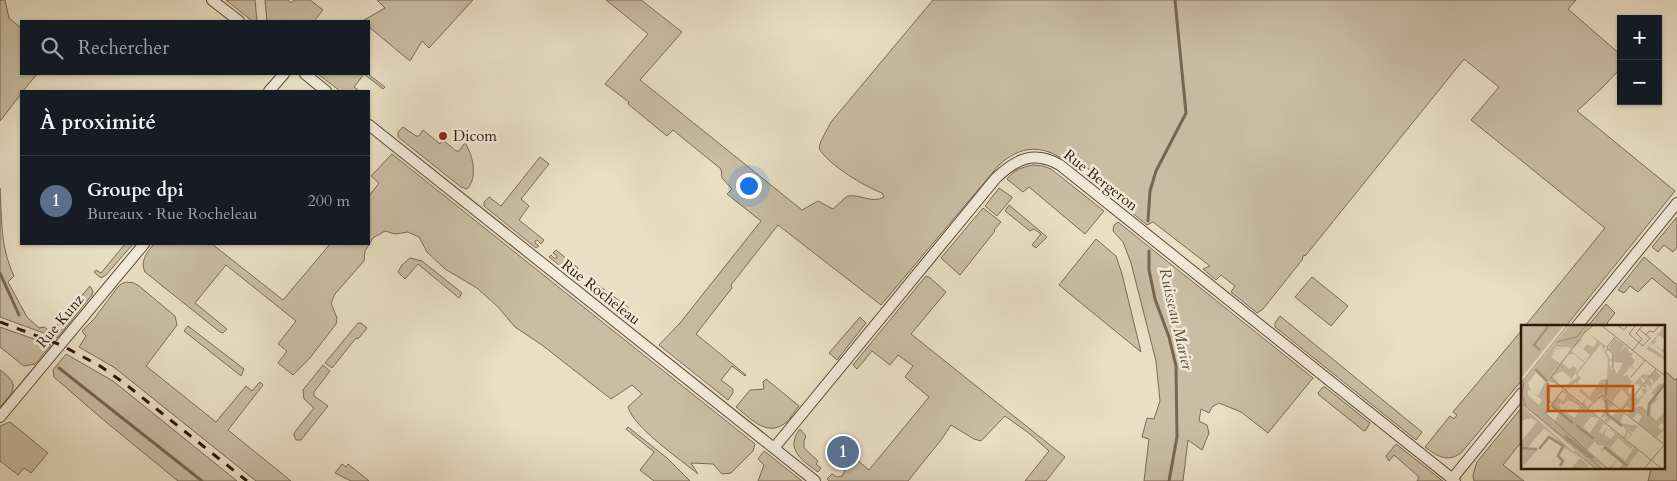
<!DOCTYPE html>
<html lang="fr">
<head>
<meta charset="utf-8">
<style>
  body { margin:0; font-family:Cardo,serif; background:#20242c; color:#f1f3f6 }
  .controls { position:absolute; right:15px; top:15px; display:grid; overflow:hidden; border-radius:0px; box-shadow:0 1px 4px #0004 }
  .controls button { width:45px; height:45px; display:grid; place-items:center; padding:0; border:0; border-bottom:1px solid #363941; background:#171b24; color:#f1f3f6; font:25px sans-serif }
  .you { position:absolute; left:748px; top:185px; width:18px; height:18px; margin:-12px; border:4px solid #fff; border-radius:50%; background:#1a73e8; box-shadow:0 0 0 8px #1a73e833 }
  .badge { display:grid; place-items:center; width:32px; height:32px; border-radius:50%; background:#c59692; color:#fff; font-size:16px; font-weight:700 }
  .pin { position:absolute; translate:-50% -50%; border:2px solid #fff; box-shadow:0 1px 5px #0006 }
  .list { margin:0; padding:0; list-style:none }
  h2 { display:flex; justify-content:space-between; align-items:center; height:65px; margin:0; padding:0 20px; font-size:21px }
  h2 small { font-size:16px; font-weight:400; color:#9ea1a6 }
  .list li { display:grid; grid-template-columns:32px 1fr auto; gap:15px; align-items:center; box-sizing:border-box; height:90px; padding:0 20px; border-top:1px solid #363941 }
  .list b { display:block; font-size:19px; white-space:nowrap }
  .list p { margin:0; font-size:16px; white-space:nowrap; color:#9ea1a6 }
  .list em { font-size:16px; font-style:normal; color:#9ea1a6 }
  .icon { flex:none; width:28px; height:28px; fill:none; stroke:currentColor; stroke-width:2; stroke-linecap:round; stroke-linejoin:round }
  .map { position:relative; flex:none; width:1677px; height:481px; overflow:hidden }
  .search { position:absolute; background:#171b24; box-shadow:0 1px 4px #0004; left:20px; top:20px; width:350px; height:55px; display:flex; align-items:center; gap:12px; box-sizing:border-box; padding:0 18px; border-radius:0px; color:#9ea1a6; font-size:19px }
  .panel { position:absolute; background:#171b24; box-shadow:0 1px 4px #0004; left:20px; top:90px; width:350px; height:155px; border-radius:0px }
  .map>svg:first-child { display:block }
  .green { fill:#c9bda4; stroke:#7c6a56 }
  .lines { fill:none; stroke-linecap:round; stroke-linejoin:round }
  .stream { stroke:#786653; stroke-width:3 }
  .minor-casing { stroke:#5d4838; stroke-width:12 }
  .minor { stroke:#f1ead9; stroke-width:10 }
  .rail { stroke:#2e1609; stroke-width:3; stroke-dasharray:9 9; stroke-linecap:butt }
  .poi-dot { fill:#8f2418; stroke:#f1ead9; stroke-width:2 }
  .labels { text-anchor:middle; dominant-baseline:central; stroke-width:5; stroke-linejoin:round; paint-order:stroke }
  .poi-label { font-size:15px; fill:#2e1609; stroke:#f1ead9; text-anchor:start }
  .street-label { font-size:15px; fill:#2e1609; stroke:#f1ead9 }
  .water-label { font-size:16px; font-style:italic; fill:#5f4b3a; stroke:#f1ead9 }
  .inset-river { fill:none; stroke:#a99b84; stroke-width:2.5 }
  .inset-road { fill:none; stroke:#9e8f79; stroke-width:1 }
  .view { fill:#d5520c; fill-opacity:0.15; stroke:#d5520c; stroke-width:2.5 }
  .inset-edge { fill:none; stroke:#2e1609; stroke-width:2.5 }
</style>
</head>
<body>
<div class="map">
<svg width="1677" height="481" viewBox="0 0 1677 481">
  <rect width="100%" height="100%" fill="#e9dfc4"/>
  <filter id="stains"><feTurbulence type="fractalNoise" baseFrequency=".004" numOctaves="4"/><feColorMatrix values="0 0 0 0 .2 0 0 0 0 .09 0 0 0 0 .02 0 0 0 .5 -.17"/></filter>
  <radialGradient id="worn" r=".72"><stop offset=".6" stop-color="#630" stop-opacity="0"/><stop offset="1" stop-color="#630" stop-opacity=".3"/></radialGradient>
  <!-- green -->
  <g class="green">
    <path d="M0,0H5L9,18L21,28V74H37L23,91H21V94L0,121Z"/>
    <path d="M226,0H255L257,21H252Z"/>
    <path d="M265,0H288L291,3L294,0H310L323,10L314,21H267Z"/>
    <path d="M377,0H473L429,48L422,41L410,61L369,27V21H365L364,20L385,8Z"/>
    <path d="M606,0H641L682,32L640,80L802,210L818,201L833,209C837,206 845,197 848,196C861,194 872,204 884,197L882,193C864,186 828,165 819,148L821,141L831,122L933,0H1576L1568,9L1621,55V68L1604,86L1577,111L1675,191L1566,326H1525L1605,228L1471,120L1499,87L1464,59L1306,255L1303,256L1302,260L1263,309L1257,313L1231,292L1235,286L1221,275L1216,280L1203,269L1210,266L1153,222L1147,225L1126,208L1128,204L1125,197L1082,164L1077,170C1051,147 1026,140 999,165L881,305L778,225L731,285L732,288L696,334L746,375L745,376L732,366L721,380L733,389V393L728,400L659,345L680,323L761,221L727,194L732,189L722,178L721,169L673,130L667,136L628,104L629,102L605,84L648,34Z"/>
    <path d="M318,74H368L385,87L383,89L364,74L354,87L359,91H340Z"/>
    <path d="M403,127L416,136H419L423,130L440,144L443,140L456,151H459L465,143C473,155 478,178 467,189L461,187L398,137V132Z"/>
    <path d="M392,154L755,444L753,451L731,473L722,474L713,464L691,463L698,474C680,459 634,428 628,407L642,394L632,385L611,399L542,345L515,327L498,307L477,288L445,269L427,252L419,237L408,232L395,234L385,231L373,238L365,251L364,261L335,294L331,303L337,318L336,324L309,359L293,375L278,363L287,351L278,344L296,321L226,265L195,303L227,329L223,333L220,332L145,272C140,261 147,252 154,244H212L283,300L330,244H369V196L379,183L371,176Z"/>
    <path d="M540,157L549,164L521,199L529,206L519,220L544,240L541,244L537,240L535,241V243L539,246L536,248L484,206V202L489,197L501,206Z"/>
    <path d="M1033,165L1043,166L1051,169L1104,211L1085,234L1029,187L1023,192L1007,179C1014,170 1022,167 1033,165Z"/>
    <path d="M0,188C2,220 0,246 14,276L8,282L27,317L39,328L44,327L51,332L90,286L93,291L92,295L57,338L0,317Z"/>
    <path d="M999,188L1012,197V198L997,216L985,206Z"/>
    <path d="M1009,205L1047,237L1036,248L1032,245L1041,234L1034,229L1030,231L1005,211Z"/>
    <path d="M983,208L1001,222L994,230L995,231L960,275L941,258Z"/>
    <path d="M1677,217V247L1673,252L1664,245L1658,252L1652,247Z"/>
    <path d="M1118,222L1313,378L1268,433L1241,412L1219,403L1212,407L1209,413L1201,409L1199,421L1207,425L1209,433L1202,450L1188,440L1183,481H1144L1149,439L1142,437L1147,418L1154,419L1160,401L1156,361L1131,263L1123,242L1113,231L1114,225Z"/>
    <path d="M1096,239L1116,256L1122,274L1141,352L1059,285Z"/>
    <path d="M125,244H133L106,275L101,278L94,272L96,270L101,273Z"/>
    <path d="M556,250L578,268L577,270L574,268L572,265L568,266V271L573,272L574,274L573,276L549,257L551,255L554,258H557V256L553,253Z"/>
    <path d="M1644,257L1677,285V298L1652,278L1638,292L1630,286L1624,293L1618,290Z"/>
    <path d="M410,258L422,261L462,293L459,298L418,264L405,279L398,272L402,265Z"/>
    <path d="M926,276L929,277L946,292L911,334L1065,457L1046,481H1025L1049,451L1030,434L1005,416L981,441L974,439L951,425L941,440L908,481H829L827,479L832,474L837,477L842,476L848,465L840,458L842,456L854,465L856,463L854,461L856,459L869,470L929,397L905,377L913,366L898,355L890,365L872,351L857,369L853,365Z"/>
    <path d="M1312,277L1348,306L1331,326L1295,297Z"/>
    <path d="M126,282L134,283L139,286L175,316L177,325L146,366L216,422L246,386L252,391L260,382L263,385L228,430L291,481H256L115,368L79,347L86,336L82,331L94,319L117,288L121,284Z"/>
    <path d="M595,283L628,307V312L625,308H623L621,311L622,314L628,316L626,319L590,290L593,288L596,293H600L601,290L595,286Z"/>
    <path d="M1606,304L1615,313L1607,323L1610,326H1588Z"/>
    <path d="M1280,316L1422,432L1416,440L1275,327V323Z"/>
    <path d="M860,317L866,323L837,360L829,353Z"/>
    <path d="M358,323H361L367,328L358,339L356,338L332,368L325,363Z"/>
    <path d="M188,326L244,369L241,376L184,331Z"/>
    <path d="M0,327L51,345L35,364L24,366L0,347Z"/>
    <path d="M1522,330V380L1461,453C1447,463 1437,456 1425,447L1450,416L1454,419L1457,415L1453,412Z"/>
    <path d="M66,354L113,381L237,481H178L100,417L54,377L53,370Z"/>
    <path d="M323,365L330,371L314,392V396L328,406L301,440H296L294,435V433L314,408L304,399L303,390Z"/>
    <path d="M1663,369L1675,380L1677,378V481H1648L1651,469L1648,467H1663Z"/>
    <path d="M0,370C21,385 14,391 0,407Z"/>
    <path d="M766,379L799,406C794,412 790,420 784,424C766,437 749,417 736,407L750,390L764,389L763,382Z"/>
    <path d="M1323,387H1325L1370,423L1366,430L1364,431L1319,395L1318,393Z"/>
    <path d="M1522,407V441L1503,465L1524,481H1474L1473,475L1477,462Z"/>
    <path d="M10,422L48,453L31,473L24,468L18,475L0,461V426Z"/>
    <path d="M628,427L667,458L690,481H654L640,470L654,452L626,429Z"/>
    <path d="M800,429L806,436L804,441V448L818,461L816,464L821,468L818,472C803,461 784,449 800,429Z"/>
    <path d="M1396,444L1443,481H1417L1419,477L1394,455L1389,461L1386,456Z"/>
    <path d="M764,451L802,481H758L764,465L758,459Z"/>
    <path d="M342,464L346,467L348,464L369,481H351L335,473Z"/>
  </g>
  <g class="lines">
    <!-- stream -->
    <g class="stream">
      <path d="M1148,221L1150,191L1156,171L1186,113L1175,0"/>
      <path d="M1149,251V270L1155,299L1169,337L1176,366L1177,437L1169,481"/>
      <path d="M0,273L19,315"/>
      <path d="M59,368L202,481"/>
    </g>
    <defs>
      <g id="minor">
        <path d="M212,0L239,21"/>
        <path d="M305,74L326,91"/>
        <path d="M269,91L284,74"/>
        <path d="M369,125L815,481"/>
        <path d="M1577,326L1677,203"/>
        <path d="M0,417L144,244"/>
        <path d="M774,448L996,178C1016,159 1034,150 1060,165L1455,481"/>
        <path d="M1452,479L1522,393"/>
      </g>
    </defs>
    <!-- minor casing -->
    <use href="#minor" class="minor-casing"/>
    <!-- minor -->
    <use href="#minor" class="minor"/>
    <!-- rail -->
    <path class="rail" d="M0,322L61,345L100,366L124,383L247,481"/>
  </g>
  <!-- markers -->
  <circle class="poi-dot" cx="443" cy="136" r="5"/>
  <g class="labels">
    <!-- poi labels -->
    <g class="poi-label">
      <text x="453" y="136">Dicom</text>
    </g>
    <!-- street labels -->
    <g class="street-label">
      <text transform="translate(1101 180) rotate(38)">Rue Bergeron</text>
      <text transform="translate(601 292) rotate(38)">Rue Rocheleau</text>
      <text transform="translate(60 321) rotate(-50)">Rue Kunz</text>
    </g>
    <!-- water labels -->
    <g class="water-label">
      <text transform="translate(1176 319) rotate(77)">Ruisseau Marier</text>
    </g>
  </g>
  <!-- overview -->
  <g transform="translate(1521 325)">
    <rect width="144" height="144" fill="#e9dfc4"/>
    <path d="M0,0H43L0,53ZM49,0H64L57,11L66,0H73L56,15L59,13L61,15L57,19L62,24L66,19L72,22L76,17L69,9L74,13L76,6L74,13L85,21L82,25L80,19L56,49L60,53L56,58L68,72L80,55L86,54L87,33L83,27L86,23H87L90,25L85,26L89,34H92L91,26L92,29V38L91,35L88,37L89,42L92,39L90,45L93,43L96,49L102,38L93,37V29L88,22L94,13L104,20L97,29L105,21L109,28L112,27L110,32L114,35L111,41L116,45L109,42L101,52L106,50L113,59L121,49L129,50L125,55L119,52L122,58L119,62L117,58L115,60L110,58L107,67L112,71L101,84L92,78L100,83L108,73L101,64L91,77L80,69L72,77L66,73L63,78L66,83L60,79L66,73L58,66L60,63L54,58L48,64L45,62L47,68L43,64L49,57L57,52L54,49L63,38L53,29H47L53,20L49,24L48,22H35L30,30L36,23H44L36,24L30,32L39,38L28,52L34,59L27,56L30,64L28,76H32L28,80L23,75L30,84L25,89L33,98L38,88L30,80L36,72L42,76L46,70L41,67L37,71L41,66H43L77,93L70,92L62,102L69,108L78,94L86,101L82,99L78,107L81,109L87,101L83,110L90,114L94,109L97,112L90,104L88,106L89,103L112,121L110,124L97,113L89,123L104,136L113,122L118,126L108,139L113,144L108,140L105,144H98L102,138L97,134L90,144H87L97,134L90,129L88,131L90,128L83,124L79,128L83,121L76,120L74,116L65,126L86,144L63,130L80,143L76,144L0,78V59ZM56,19L69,30L64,37L50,26ZM15,47L25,56L17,71L13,68V69L21,75L18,80L7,70V65L10,66L7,58ZM48,73L46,77L48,75L59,81L54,93L39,83L40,81L35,80L40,79L39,75L42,80ZM144,0V15L138,10L132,17L136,15L133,19L140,25L144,22V29L131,18L128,21L144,32V35L125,24ZM43,34L41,38L48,44L53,41L56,44L51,54L41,46L32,51L42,64L29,52ZM134,45L140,51L129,62L132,65L128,63L114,82L120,81L126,86L134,71L130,68L138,59L144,58L134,75L144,68L130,81L129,89L135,96L144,86V100L141,98L137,102L140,105L143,102L144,105L135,112L117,98L121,91L116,88L112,94L107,90L109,83L106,81L102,85L109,77L112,80L109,76L114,70L117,74L123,69L120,63L126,65L129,62L124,58L126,64L121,61L128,54L131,59L133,56L128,53ZM80,70L94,80L89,82L87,88L91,91L98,84L103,89L99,98L104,99L109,93L105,99L117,101L112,108L107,104L111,109L106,115L109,109L107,107L105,114L102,112L106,107L102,101L91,94L86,98L83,96L86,92L79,93L86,82L79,71L78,72L80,73L79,74H75ZM0,79L17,95L68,141L50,144L59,133L44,123L37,131L43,136L40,144L42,136L36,131L42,122L28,113L17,124L28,111L39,117L23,103L6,124H17L0,144V116L16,97L10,93L0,96Z" fill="#c9bda4" fill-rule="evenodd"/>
    <path class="inset-river" d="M19,25L13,20L28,0M14,44L26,56M27,58L28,77M85,71L86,55M85,75L86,89L101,101M31,81L52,98M127,91L128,79L144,59M55,100L73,114M44,111L72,133M83,122L106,141M0,123L16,124M18,124L28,112L42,121L37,131L42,136L39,141"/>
    <path class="inset-road" d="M73,0L64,7L29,53L141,144M80,0L144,51M96,0L103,5L107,0M115,0L108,9L122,21L129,13L118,4M125,10L128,6L133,7L139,0M35,17L56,12L65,0M111,26L121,14L115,8L122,0M92,43V29L86,22L94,12M110,52L124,35M3,57L1,70L5,81M0,58L47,0M42,65L24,88L87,144M0,78L82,144M66,84L81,70L144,120M101,85L135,44M53,126L75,144M123,144L143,120"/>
    <path class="view" d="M27,61H112V86H27Z"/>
    <rect width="144" height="144" class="inset-edge"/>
  </g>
  <rect width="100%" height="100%" filter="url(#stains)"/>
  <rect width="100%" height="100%" fill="url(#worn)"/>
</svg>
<div class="controls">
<button>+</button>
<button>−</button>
</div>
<div class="you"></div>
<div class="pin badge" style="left:843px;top:452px;background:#5c6f8a">1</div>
<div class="search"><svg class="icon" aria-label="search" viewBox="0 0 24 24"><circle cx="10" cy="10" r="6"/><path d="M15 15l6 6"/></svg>Rechercher</div>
<section class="panel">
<h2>À proximité<small></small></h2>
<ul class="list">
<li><span class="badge" style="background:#5c6f8a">1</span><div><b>Groupe dpi</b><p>Bureaux · Rue Rocheleau</p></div><em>200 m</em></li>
</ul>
</section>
</div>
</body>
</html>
